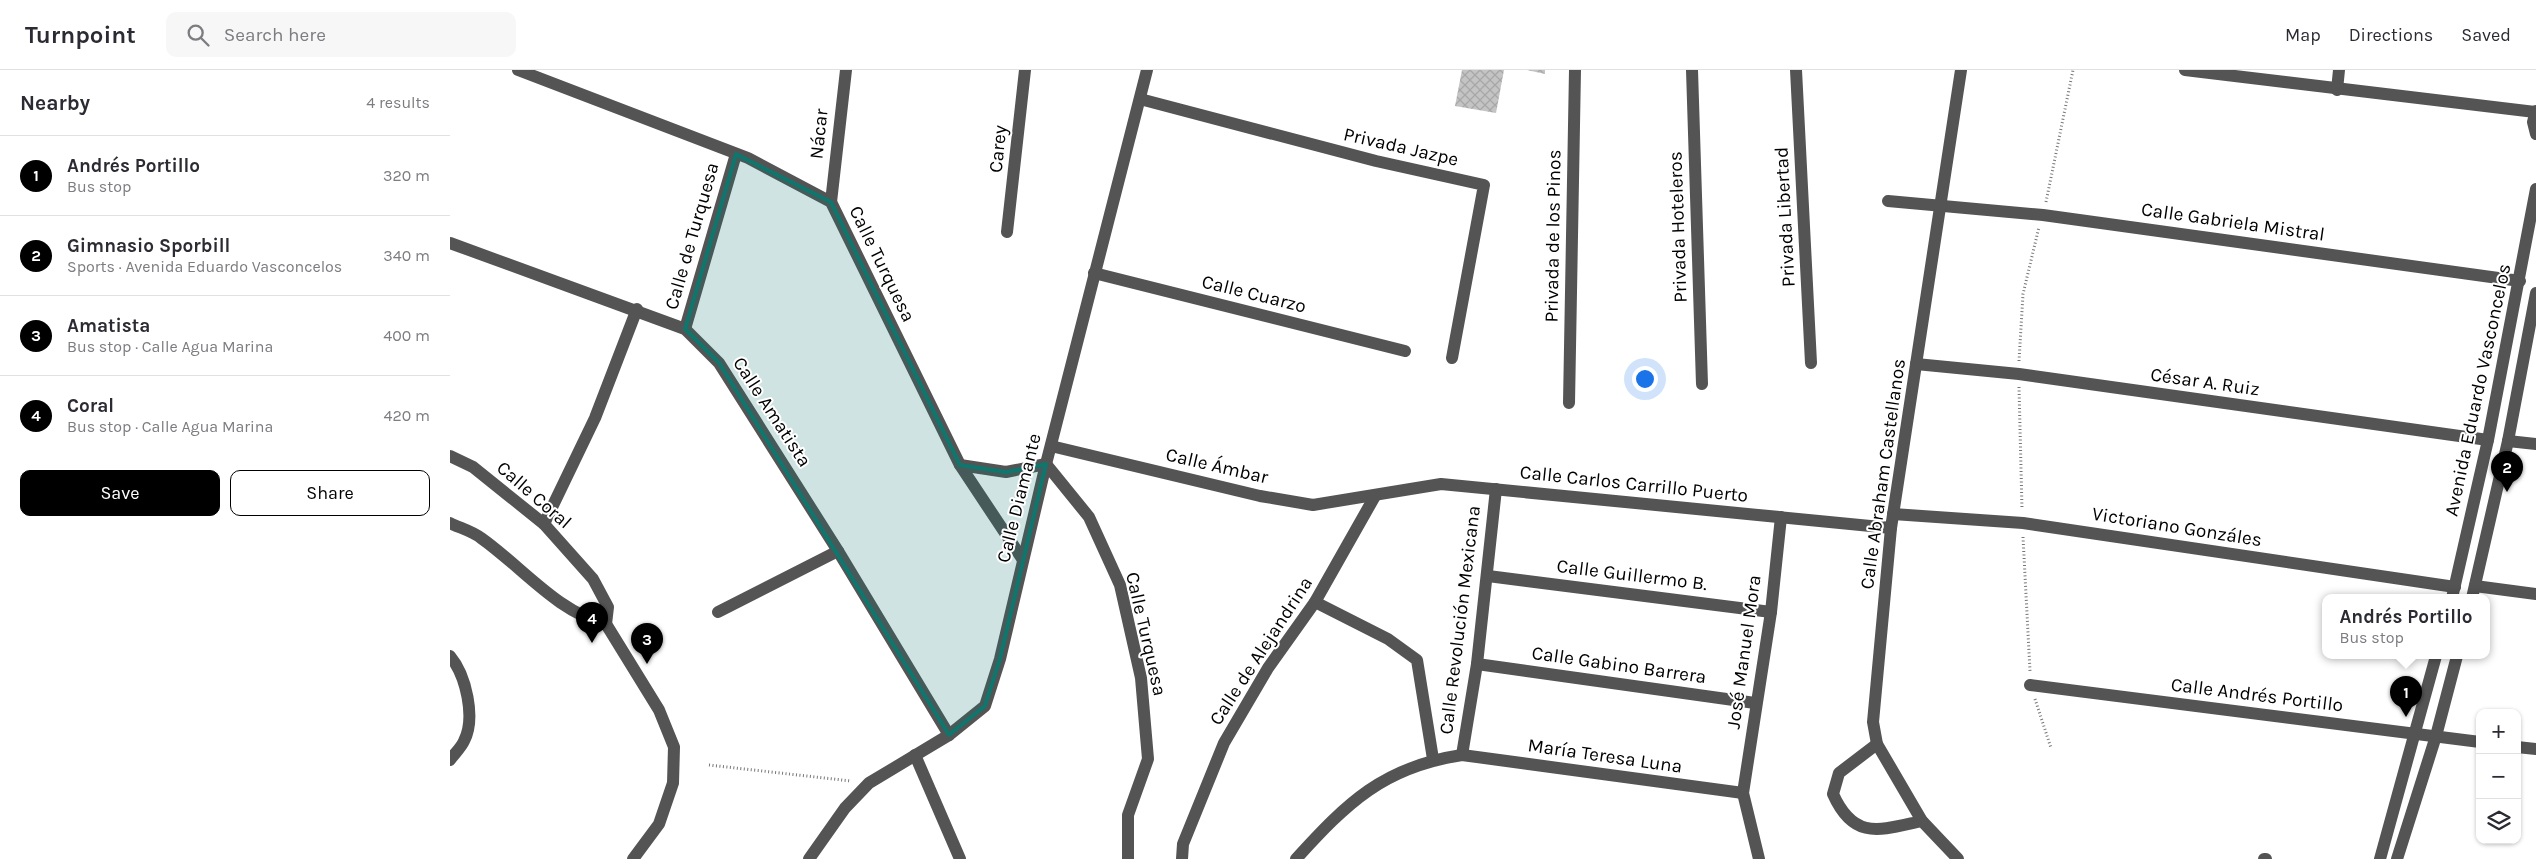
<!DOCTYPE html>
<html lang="en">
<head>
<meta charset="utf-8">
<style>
  body { margin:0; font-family:Karla,sans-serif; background:#f7f7f7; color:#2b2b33 }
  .controls { position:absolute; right:15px; bottom:15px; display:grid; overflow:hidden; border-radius:10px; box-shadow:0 1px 4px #0004 }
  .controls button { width:45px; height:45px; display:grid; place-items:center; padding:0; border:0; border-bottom:1px solid #e1e1e2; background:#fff; color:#2b2b33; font:25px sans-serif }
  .you { position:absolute; left:1194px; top:308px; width:18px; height:18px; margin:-12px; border:4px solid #fff; border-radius:50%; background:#1a73e8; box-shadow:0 0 0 8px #1a73e833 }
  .badge { display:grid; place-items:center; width:32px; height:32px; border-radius:50%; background:#000; color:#fff; font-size:16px; font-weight:700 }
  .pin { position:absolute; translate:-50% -41px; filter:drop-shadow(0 1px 2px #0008) }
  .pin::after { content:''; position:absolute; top:26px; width:18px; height:15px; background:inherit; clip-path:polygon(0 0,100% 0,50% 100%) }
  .popup { position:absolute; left:1872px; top:524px; width:168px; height:65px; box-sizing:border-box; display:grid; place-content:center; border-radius:10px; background:#fff; filter:drop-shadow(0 1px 4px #0005); font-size:16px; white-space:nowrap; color:#7c7c81 }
  .popup b { font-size:19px; color:#2b2b33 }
  .popup::after { content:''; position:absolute; left:50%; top:100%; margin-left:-10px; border:10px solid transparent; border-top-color:#fff }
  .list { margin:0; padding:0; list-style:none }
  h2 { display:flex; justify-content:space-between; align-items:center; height:65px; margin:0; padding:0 20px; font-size:21px }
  h2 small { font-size:16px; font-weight:400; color:#7c7c81 }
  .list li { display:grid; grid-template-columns:32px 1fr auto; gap:15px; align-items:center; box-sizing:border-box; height:80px; padding:0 20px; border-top:1px solid #e1e1e2 }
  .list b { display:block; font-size:19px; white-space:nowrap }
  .list p { margin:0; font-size:16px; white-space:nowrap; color:#7c7c81 }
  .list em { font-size:16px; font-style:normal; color:#7c7c81 }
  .actions { display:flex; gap:10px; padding:15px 20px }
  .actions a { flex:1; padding:11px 0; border:1px solid #000; border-radius:10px; text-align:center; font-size:18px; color:#000 }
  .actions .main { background:#000; color:#fff }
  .icon { flex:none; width:28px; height:28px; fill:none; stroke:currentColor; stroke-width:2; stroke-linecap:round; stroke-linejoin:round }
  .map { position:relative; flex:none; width:2086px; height:789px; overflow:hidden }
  header { display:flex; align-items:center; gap:30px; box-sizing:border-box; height:70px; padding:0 25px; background:#fff; border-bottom:1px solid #e1e1e2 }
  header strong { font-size:24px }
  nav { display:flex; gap:28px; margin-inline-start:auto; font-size:18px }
  .search { width:350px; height:45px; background:#f7f7f7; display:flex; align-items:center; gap:12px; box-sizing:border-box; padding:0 18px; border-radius:10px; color:#7c7c81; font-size:19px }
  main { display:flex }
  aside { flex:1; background:#fff }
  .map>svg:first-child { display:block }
  .building { fill:url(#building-cross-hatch) }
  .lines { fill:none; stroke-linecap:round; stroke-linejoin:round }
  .path { stroke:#767676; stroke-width:3; stroke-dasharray:1 2.5; stroke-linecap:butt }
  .minor { stroke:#545454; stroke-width:12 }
  .marked { fill:#0f766e; fill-opacity:0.2; stroke:#0f766e; stroke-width:4; stroke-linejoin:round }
  .labels { text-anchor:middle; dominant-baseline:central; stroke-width:4; stroke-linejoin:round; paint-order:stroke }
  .street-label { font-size:19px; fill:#000; stroke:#fff }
</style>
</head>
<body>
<header>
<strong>Turnpoint</strong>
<div class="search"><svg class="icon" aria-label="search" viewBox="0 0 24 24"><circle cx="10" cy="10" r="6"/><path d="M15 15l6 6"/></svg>Search here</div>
<nav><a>Map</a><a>Directions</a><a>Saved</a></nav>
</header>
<main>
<aside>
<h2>Nearby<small>4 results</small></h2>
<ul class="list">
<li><span class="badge">1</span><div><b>Andrés Portillo</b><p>Bus stop</p></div><em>320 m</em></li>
<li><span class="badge">2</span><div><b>Gimnasio Sporbill</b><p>Sports · Avenida Eduardo Vasconcelos</p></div><em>340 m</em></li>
<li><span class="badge">3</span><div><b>Amatista</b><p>Bus stop · Calle Agua Marina</p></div><em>400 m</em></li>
<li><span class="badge">4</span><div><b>Coral</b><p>Bus stop · Calle Agua Marina</p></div><em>420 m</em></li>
</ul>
<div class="actions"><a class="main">Save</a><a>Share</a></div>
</aside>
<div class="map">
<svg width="2086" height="789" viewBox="0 0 2086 789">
  <defs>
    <pattern id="building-cross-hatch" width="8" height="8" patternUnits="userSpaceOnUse" patternTransform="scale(1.25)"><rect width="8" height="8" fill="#c4c4c4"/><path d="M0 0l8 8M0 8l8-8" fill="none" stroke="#a7a7a7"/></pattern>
  </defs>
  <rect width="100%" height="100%" fill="#fff"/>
  <!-- building -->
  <g class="building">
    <path d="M1012,0H1054L1046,43L1005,36Z"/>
    <path d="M1077,0H1095V4Z"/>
  </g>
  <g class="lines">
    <!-- path -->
    <g class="path">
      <path d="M1596,132L1623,0"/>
      <path d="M1569,291L1573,224L1589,157"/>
      <path d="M1569,317L1572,439"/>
      <path d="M1573,467L1580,601"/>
      <path d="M1585,629L1601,678"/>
      <path d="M259,695L401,711"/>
    </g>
    <!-- minor -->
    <g class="minor">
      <path d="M68,0L298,88L381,132L510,395L573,490"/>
      <path d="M1242,0L1252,314"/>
      <path d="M1346,0L1361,293"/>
      <path d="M1735,0L2085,42"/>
      <path d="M1887,20L1889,0"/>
      <path d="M690,29L926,91L1034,115L1002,288"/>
      <path d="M2086,41L2083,52L2086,64"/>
      <path d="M1438,131L1593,145L2070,211"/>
      <path d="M381,132L396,0"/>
      <path d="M557,162L575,0"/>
      <path d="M0,173L235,259L269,293L388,481L499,665"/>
      <path d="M644,203L955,281"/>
      <path d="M235,259L286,84"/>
      <path d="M1466,294L1569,304L2038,370"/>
      <path d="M1119,333L1125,0"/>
      <path d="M2058,371L2086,374"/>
      <path d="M601,376L810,426L863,435L991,414L1441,458"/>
      <path d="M0,386L23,397L94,454L143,509L158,537L156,554"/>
      <path d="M510,395L556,402L596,394L639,447L670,515L691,608L698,689L678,745V789"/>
      <path d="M1443,444L1573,453L2005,517"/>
      <path d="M0,453C10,458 22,461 31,468C71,496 108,543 156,554L209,640L224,677L223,713L209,754L183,789"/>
      <path d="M94,454L145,348L187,239"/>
      <path d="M1038,506L1321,542"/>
      <path d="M2025,516L2086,524"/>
      <path d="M2002,528L2038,370L2086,119"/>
      <path d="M2022,528L2058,371L2086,223"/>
      <path d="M865,532L938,569L967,590L983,689"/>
      <path d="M268,542L388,481"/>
      <path d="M0,586C16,605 26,648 14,671C11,678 4,684 0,690"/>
      <path d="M1027,594L1305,633"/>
      <path d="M1580,615L2030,672"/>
      <path d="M1427,674L1389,703L1383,724C1404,771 1430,760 1472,751"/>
      <path d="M2067,677L2086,679"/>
      <path d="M465,685L510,789"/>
      <path d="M1012,685L1027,594L1046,419"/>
      <path d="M359,789L395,738L419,713L499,665L535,636L550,589L596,394L697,0"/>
      <path d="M732,789L733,774L774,673L818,598L865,532L925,426"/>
      <path d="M846,789C897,733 933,697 1012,685L1293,723"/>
      <path d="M1309,789L1293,723L1321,542L1331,447"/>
      <path d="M1508,789L1472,751L1427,674L1423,652L1441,458L1511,0"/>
      <path d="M1814,789H1816"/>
      <path d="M1930,789L1986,586"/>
      <path d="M1947,789L1986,666L2007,586"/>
    </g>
  </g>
  <!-- marked area -->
  <path class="marked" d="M286,84L381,132L510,395L556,402L596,394L550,589L535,636L499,665L269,293L235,259Z"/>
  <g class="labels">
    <!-- street labels -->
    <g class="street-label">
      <text transform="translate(369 64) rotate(-84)">Nácar</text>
      <text transform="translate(951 77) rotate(13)">Privada Jazpe</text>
      <text transform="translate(548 79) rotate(-84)">Carey</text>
      <text transform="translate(1335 147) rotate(-93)">Privada Libertad</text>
      <text transform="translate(1783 152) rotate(8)">Calle Gabriela Mistral</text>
      <text transform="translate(1228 157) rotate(-92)">Privada Hoteleros</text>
      <text transform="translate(242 166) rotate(-74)">Calle de Turquesa</text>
      <text transform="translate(1103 166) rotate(-89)">Privada de los Pinos</text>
      <text transform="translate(432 194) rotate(64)">Calle Turquesa</text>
      <text transform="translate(804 224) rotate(14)">Calle Cuarzo</text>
      <text transform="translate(1755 312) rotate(8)">César A. Ruiz</text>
      <text transform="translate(2028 320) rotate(-78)">Avenida Eduardo Vasconcelos</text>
      <text transform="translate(322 342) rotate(57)">Calle Amatista</text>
      <text transform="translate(767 396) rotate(13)">Calle Ámbar</text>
      <text transform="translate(1433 404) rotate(-82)">Calle Abraham Castellanos</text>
      <text transform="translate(1184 414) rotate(6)">Calle Carlos Carrillo Puerto</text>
      <text transform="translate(84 425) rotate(41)">Calle Coral</text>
      <text transform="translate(569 428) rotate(-76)">Calle Diamante</text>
      <text transform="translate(1727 457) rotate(9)">Victoriano Gonzáles</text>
      <text transform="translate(1182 505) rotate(7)">Calle Guillermo B.</text>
      <text transform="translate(1010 550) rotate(-83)">Calle Revolución Mexicana</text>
      <text transform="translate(696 564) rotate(77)">Calle Turquesa</text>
      <text transform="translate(811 581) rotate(-57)">Calle de Alejandrina</text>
      <text transform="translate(1294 582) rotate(-82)">José Manuel Mora</text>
      <text transform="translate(1169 595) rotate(8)">Calle Gabino Barrera</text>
      <text transform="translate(1807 625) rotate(7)">Calle Andrés Portillo</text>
      <text transform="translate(1155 686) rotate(8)">María Teresa Luna</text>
    </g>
  </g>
</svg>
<div class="controls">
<button>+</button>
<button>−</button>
<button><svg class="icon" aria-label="layers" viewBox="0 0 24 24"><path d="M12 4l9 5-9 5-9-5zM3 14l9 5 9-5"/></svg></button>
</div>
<div class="you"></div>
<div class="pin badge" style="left:1956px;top:647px">1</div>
<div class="popup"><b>Andrés Portillo</b>Bus stop</div>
<div class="pin badge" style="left:2057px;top:422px">2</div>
<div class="pin badge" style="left:197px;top:594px">3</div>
<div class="pin badge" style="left:142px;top:573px">4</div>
</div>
</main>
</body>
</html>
